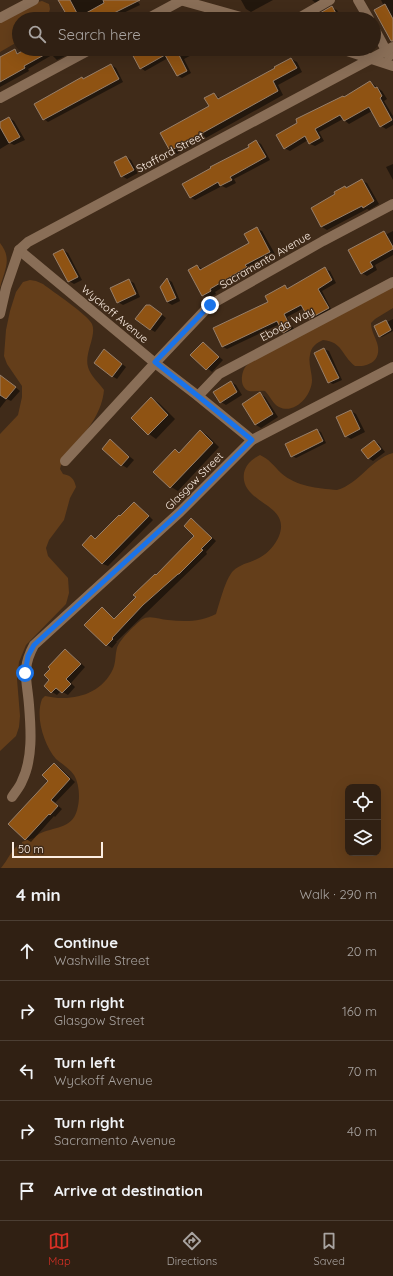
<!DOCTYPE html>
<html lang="en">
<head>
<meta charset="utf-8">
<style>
  body { margin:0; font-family:Quicksand,sans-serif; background:#3c2d21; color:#f1f3f6 }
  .controls { position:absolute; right:12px; bottom:12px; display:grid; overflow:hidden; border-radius:8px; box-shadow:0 4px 16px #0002 }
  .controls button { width:36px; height:36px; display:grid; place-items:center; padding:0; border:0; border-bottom:1px solid #4b3e33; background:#302013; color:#f1f3f6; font:20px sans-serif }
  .scale { position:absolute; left:12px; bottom:10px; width:91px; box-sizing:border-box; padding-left:4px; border:2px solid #fceee3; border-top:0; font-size:11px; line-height:14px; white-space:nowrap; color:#fceee3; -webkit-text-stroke:3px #402b19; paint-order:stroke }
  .stop { position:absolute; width:12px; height:12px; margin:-9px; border:3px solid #1a73e8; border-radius:50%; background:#fff }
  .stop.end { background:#1a73e8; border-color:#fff; box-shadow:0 1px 4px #0008 }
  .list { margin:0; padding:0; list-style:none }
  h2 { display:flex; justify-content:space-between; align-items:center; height:52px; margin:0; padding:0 16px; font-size:17px }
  h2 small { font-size:13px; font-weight:400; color:#a8a3a0 }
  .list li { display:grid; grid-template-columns:26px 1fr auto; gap:12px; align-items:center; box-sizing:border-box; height:60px; padding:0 16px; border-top:1px solid #4b3e33 }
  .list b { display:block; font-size:15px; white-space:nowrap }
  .list p { margin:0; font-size:13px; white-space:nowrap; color:#a8a3a0 }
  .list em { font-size:13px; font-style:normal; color:#a8a3a0 }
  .icon { flex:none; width:22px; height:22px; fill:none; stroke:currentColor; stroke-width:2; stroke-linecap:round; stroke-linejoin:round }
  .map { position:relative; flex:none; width:393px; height:868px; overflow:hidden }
  .search { position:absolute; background:#302013; box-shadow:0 4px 16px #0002; left:12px; right:12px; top:12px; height:44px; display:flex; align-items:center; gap:10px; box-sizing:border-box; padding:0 14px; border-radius:22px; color:#a8a3a0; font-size:15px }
  .sheet { height:352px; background:#302013 }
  nav { display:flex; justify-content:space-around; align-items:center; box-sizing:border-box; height:56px; border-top:1px solid #4b3e33; background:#302013; font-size:11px; color:#a8a3a0 }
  nav a { display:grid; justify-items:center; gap:2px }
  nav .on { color:#d93025 }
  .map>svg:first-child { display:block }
  .green { fill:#643e1a; fill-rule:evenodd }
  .shadow { fill:#0007 }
  .building { fill:#8f5313; stroke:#977f6a }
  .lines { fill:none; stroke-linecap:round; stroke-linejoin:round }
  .minor { stroke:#896e57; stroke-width:10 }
  .route { stroke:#1a73e8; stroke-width:5 }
  .labels { text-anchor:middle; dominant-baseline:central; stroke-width:3; stroke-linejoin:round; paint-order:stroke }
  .street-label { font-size:11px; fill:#fceee3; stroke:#402b19 }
</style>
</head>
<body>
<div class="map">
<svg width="393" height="868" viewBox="0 0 393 868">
  <rect width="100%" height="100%" fill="#402b19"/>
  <!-- green -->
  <g class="green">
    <path d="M42,1L49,4L50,9L47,19H19V41L0,52V21L34,3Z"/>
    <path d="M0,243C13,259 4,271 0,288Z"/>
    <path d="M30,280L36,281L43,284C53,292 87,314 92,324C97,336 84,353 88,367C90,375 99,383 104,390C102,412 89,428 75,445C69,453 62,459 60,469L63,474C71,476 74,478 76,487L70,498L64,520L49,540L46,548L48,556L68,578L69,593L66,604L26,645L19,662L17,679L20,716L19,727L16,736L0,751V434L18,415L22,397V386L7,364L4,356L6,330L10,311L16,292L23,282Z"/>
    <path d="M393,287V308L375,319L371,323C371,332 377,339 378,347C380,362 367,367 355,366C341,355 343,342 323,340C316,343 311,347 310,355C308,363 312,372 312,380C312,395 295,415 279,407C273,404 270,396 265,391C260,390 254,392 249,391C239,388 241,372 246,366C248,364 251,362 253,360Z"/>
    <path d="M393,453V868H1C8,860 12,848 22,842C26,840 30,839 34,838C36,836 38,834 41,833C57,826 74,829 78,806C80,797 79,783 74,775C70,769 62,764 56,759C44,745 35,717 42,699L45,696C72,702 101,695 113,669C116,662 115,655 117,648C120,639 134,626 141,620C150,614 159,620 168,620C185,622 201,622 216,614C220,602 225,580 233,571C240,564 249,563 257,559C269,554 282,538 281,525C280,503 240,500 244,473C246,464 252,459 260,455C269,459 274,466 281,473C297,487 317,488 337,490C359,484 371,459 393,453ZM348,787H378V853H348Z"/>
  </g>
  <!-- shadow -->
  <g class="shadow">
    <path d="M60,0H137L140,5L111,19H70Z"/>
    <path d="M241,0H273L251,12L246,9Z"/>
    <path d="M312,0H327L318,5Z"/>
    <path d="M381,0H393V36L384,6Z"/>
    <path d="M332,8L337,10L341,19H324Z"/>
    <path d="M28,49H66L69,54L57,60L52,55L28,69L29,71L0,87V60L15,51L19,54Z"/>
    <path d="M138,49H203L184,59L191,73L182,78L178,76L168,58L145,71L141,68Z"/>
    <path d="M291,59L297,62L302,72L278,85L283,95L177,154L171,150L210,107L214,94L221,99L276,69Z"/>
    <path d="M111,65L116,68L123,82L48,122L44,119L82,79H84Z"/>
    <path d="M370,82L382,91L387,99L384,101L393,116V125L386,129L381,126L372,111L349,124L343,119L319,132L324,141L315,146L310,144L308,140L290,151L284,148L345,98Z"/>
    <path d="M9,118L14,121L25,140L14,145L10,143L0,149V129L1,128L0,123Z"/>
    <path d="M256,141L261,144L270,160L234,179L236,183L226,188L222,186L195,200L190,197Z"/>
    <path d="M126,157L131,160L138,173L127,179L122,176Z"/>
    <path d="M393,164V180L386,167Z"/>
    <path d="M362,181L367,183L379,204L369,210L367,209L327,230L322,227L312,208L336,195L345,187L348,188Z"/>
    <path d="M257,229L262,231L275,254L250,268L251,270L215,292L216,294L208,298L203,295L197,266L203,269L251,244Z"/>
    <path d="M393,231V255L375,265L377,270L367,276L362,273L384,233L387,234Z"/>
    <path d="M63,250L68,253L82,280L74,284L69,281Z"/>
    <path d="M325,269L330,271L336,283L322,291L332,311L314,321L310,318L304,308L287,317L295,331L288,334L284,332L280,324L227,349L223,347L214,329L269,302L285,286L289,289Z"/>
    <path d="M167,279L172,282L180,301L172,305L167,302Z"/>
    <path d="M128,280L134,283L140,297L123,305L118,302Z"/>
    <path d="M155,309L166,318L155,332L150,329Z"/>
    <path d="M393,319V331L382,337L380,336L387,322Z"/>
    <path d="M203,343L223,360L212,372L192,355Z"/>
    <path d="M324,349L329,351L342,380L333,384L329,382L315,354Z"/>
    <path d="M105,351L126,367L117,379L112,376Z"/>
    <path d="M0,381H8L20,391L11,401L7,399L0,408Z"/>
    <path d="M231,382L236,385L242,395L226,405L221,402Z"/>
    <path d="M260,394L265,397L278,417L261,428L256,425L243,404Z"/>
    <path d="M151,398L159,403L175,419L156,439L149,434Z"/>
    <path d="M351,411L356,414L365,432L351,439L346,436Z"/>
    <path d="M317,430L321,432L326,443L296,458L292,456Z"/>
    <path d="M200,431L207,435L219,447L178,491L171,487L155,471L175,450L180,453Z"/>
    <path d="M110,441L134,460L127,468L122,465Z"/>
    <path d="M374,441L379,444L385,452L373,461L368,458Z"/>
    <path d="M134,504L139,506L153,520L108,566L103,564L83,545L91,536L96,539L121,517Z"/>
    <path d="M191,519L196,522L216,541L206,552L207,554L116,642H117L112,648L107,645L85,625L102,608L116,620L195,536Z"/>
    <path d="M65,650L70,653L85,667L71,683L75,687L68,695L61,691L57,695L52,692L51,680Z"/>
    <path d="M54,764L59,767L75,782L55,803L62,809L55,817L54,816L31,842L26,839L49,781Z"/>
  </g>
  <!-- building -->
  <g class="building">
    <path d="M58,0H70L79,17L104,3L103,0H140L102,19H69Z"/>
    <path d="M385,4L393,19V41H391L374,10Z"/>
    <path d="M332,6L339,19H323L320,13Z"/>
    <path d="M15,49L17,54L26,49H55L24,66L25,68L0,82V57Z"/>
    <path d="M136,49H176L187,71L177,76L165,55L140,69L131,52Z"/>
    <path d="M291,58L297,68L273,81L278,91L170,151L160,133L209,106L204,98L214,93L218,99L275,68L274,67Z"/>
    <path d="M111,64L119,79L43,120L34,104L82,77L83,79Z"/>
    <path d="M370,81L375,88L377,87L382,96L380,98L392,120L380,127L369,107L344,121L340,115L315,129L320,138L309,144L305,136L284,149L276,135L297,123L296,119L343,96L344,97Z"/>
    <path d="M9,117L20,137L9,143L0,127V122Z"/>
    <path d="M256,140L266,157L230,177L232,180L220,186L218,182L190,198L182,184L211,168L210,167L249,147L248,145Z"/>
    <path d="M126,156L134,170L121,177L114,162Z"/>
    <path d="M362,179L374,201L363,208L362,206L321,227L311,208L335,194L334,192L345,186L346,188Z"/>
    <path d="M257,227L270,252L245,265L247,267L210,289L211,291L202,296L188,270L197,265L200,270L249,243L244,234Z"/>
    <path d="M384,231L393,247V249L370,262L373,267L361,274L348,250Z"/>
    <path d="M63,249L78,277L68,282L53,254Z"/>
    <path d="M325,267L332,280L318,289L329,308L309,319L301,305L284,314L291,328L283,333L277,321L222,347L213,328L268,302L265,296L285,285L287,289Z"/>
    <path d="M167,278L176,298L167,302L160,287Z"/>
    <path d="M129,279L136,294L117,303L110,288Z"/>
    <path d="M146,305H150L162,314L150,330L135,319Z"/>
    <path d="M386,320L391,330L379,337L374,326Z"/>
    <path d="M203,342L219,357L206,370L190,355Z"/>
    <path d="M324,348L339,378L328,383L314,353Z"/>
    <path d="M104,349L122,364L112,377L94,363Z"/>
    <path d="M0,375L16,387L6,399L0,395Z"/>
    <path d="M231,381L237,392L220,403L213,392Z"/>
    <path d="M260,392L273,414L255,425L242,404Z"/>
    <path d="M151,397L168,415L148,435L131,418Z"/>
    <path d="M351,410L360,429L345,437L336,417Z"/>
    <path d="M317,429L323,441L291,457L285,444Z"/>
    <path d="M200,430L213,443L170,488L153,472L175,449L179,453Z"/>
    <path d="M110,439L129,457L121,466L102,449Z"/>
    <path d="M374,440L381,449L368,459L361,450Z"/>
    <path d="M134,502L149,516L102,564L82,545L91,535L95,539L119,515L120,516Z"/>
    <path d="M191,518L212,538L201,549L203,550L179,574H178L143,605L112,638L113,639L106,646L84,625L102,607L114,619L136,597L133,595L155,574L156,575L194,536L184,526Z"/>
    <path d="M65,649L81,664L66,679L71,684L62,693L56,688L51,693L44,686L49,680L44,675L50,669L48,667Z"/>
    <path d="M54,763L70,779L51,800L58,806L50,815L49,814L25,840L8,824L48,781L42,775Z"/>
  </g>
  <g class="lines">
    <!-- minor -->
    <g class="minor">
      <path d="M180,0L248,19"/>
      <path d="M358,0L369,19"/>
      <path d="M0,18L34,0"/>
      <path d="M147,19L182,0"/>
      <path d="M297,19L330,0"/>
      <path d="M374,28L389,56"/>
      <path d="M341,49L393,66"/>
      <path d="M0,98L91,49"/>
      <path d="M19,250L155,363L198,396L252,440"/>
      <path d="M0,314L6,288L19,250L28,242L393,47"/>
      <path d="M198,396L219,374L393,282"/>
      <path d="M65,461L155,363L210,305L323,241L393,204"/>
      <path d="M12,797C15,792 20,787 22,781C33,759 31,729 29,705C27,679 21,669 34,645L180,512L252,440L393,367"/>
    </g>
  </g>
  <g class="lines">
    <!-- route -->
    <path class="route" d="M25,673L28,656L34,645L180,512L252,440L198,396L155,362L210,305"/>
  </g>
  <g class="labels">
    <!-- street labels -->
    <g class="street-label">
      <text transform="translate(170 152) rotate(-28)">Stafford Street</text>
      <text transform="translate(265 260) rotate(-30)">Sacramento Avenue</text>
      <text transform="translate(115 314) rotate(40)">Wyckoff Avenue</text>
      <text transform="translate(287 324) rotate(-28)">Eboda Way</text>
      <text transform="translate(194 481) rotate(-45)">Glasgow Street</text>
    </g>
  </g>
</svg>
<div class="controls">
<button><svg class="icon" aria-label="locate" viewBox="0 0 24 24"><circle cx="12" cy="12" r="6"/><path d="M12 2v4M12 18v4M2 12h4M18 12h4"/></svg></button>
<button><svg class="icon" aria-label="layers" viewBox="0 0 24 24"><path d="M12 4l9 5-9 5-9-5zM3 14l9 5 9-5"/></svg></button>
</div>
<div class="scale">50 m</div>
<div class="stop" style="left:25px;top:673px"></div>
<div class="stop end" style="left:210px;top:305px"></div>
<div class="search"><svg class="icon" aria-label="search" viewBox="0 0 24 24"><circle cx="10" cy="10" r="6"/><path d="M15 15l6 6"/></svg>Search here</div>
</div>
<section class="sheet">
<h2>4 min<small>Walk · 290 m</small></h2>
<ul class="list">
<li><svg class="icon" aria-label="ahead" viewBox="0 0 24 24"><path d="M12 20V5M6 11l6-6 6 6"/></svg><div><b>Continue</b><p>Washville Street</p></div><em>20 m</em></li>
<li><svg class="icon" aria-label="right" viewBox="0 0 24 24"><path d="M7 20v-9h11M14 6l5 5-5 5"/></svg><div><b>Turn right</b><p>Glasgow Street</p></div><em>160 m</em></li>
<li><svg class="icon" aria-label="left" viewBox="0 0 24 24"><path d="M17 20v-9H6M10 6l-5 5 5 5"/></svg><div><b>Turn left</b><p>Wyckoff Avenue</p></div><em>70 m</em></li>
<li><svg class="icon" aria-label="right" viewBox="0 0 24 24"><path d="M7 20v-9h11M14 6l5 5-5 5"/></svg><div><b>Turn right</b><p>Sacramento Avenue</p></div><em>40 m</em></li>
<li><svg class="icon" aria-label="arrive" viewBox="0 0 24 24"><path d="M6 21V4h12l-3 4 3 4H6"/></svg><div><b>Arrive at destination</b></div></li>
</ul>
</section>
<nav>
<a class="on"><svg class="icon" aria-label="map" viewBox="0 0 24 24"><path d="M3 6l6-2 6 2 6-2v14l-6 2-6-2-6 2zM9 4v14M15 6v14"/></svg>Map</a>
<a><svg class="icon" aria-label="directions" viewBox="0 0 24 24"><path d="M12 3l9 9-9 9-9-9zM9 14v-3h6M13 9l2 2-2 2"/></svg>Directions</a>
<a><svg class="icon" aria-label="saved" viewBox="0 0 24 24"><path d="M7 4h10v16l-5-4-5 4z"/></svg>Saved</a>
</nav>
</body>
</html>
